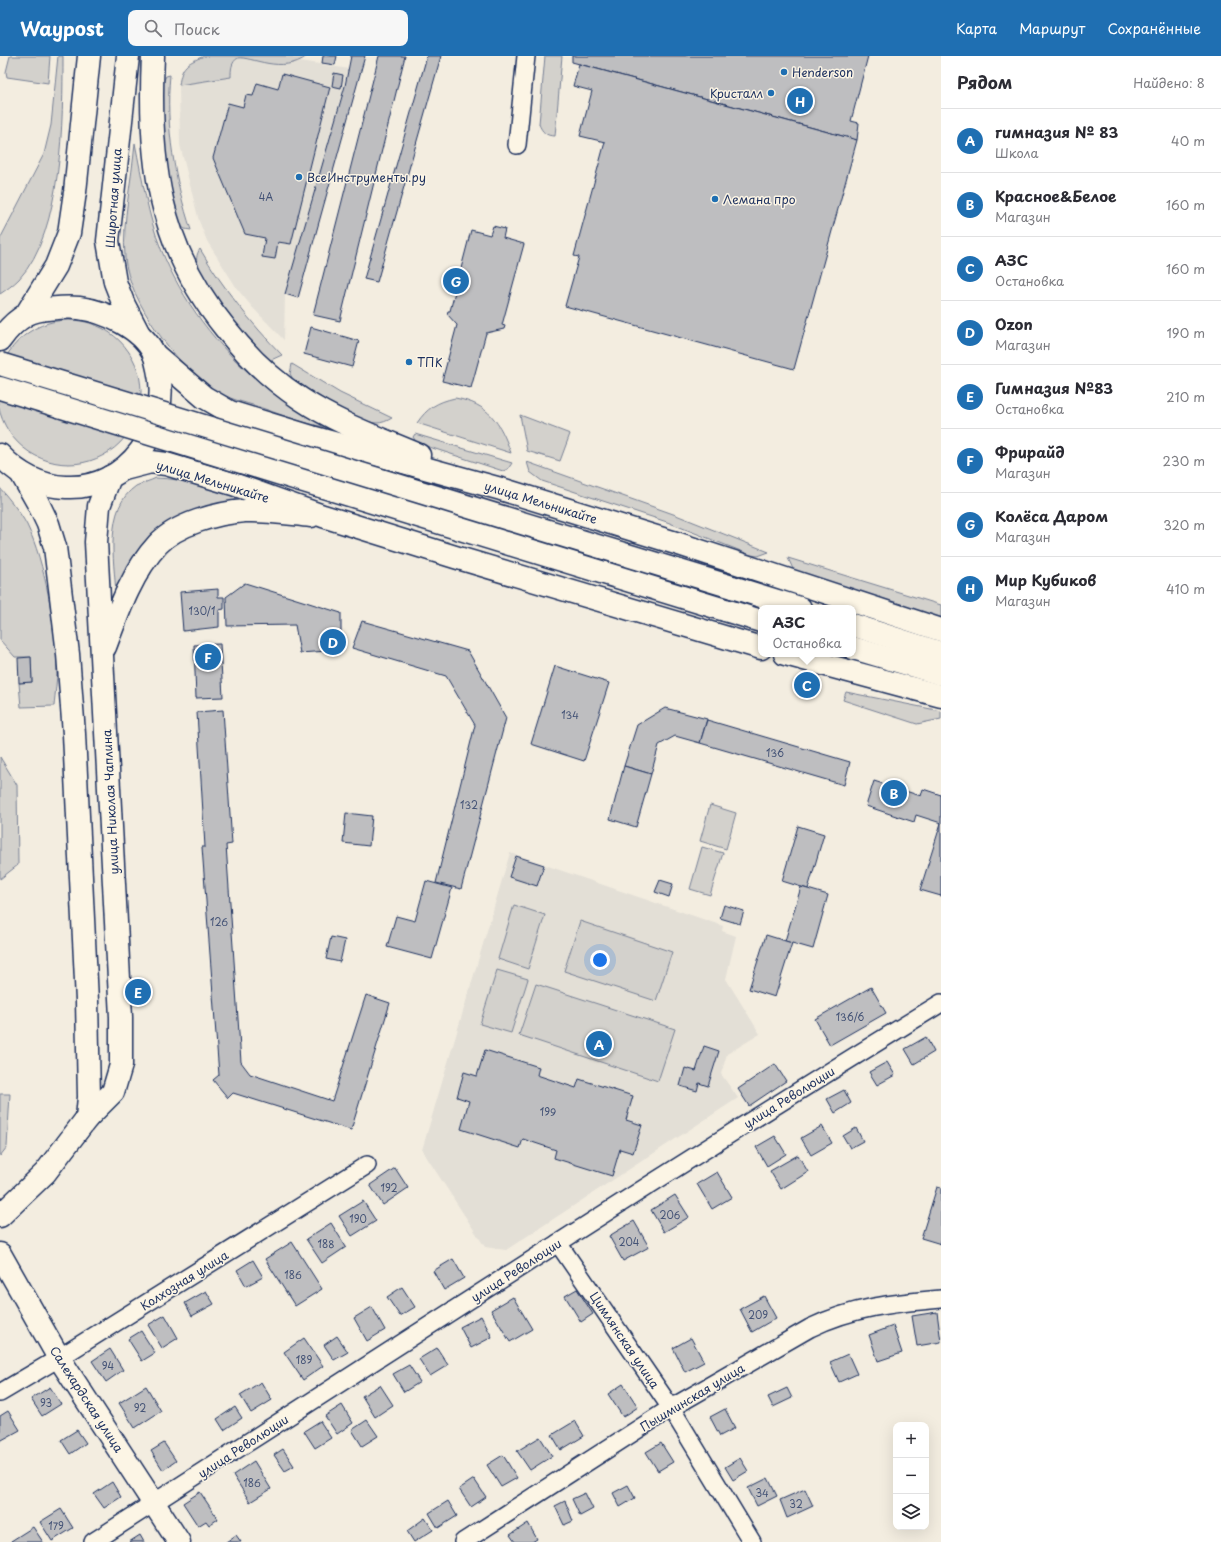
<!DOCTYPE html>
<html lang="ru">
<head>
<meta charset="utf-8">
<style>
  body { margin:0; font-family:"Playpen Sans",sans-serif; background:#f7f7f7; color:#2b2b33 }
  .controls { position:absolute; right:12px; bottom:12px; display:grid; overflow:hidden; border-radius:8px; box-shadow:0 4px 16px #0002 }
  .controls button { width:36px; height:36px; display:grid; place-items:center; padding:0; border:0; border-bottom:1px solid #e1e1e2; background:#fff; color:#2b2b33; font:20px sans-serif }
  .you { position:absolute; left:600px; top:904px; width:14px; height:14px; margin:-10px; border:3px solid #fff; border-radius:50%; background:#1a73e8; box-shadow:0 0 0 6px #1a73e833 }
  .badge { display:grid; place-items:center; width:26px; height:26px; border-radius:50%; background:#1f6fb2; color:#fff; font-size:13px; font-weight:700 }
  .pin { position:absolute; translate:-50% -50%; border:2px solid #fff; box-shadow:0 1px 4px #0006 }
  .popup { position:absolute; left:758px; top:549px; width:98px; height:52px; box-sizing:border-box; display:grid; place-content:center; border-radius:8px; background:#fff; filter:drop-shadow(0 1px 3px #0005); font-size:13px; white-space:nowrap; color:#7c7c81 }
  .popup b { font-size:15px; color:#2b2b33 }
  .popup::after { content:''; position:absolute; left:50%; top:100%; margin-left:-8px; border:8px solid transparent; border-top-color:#fff }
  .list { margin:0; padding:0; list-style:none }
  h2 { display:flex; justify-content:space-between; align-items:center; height:52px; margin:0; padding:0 16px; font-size:17px }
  h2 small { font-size:13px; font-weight:400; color:#7c7c81 }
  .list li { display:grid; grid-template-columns:26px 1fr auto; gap:12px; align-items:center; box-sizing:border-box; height:64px; padding:0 16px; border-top:1px solid #e1e1e2 }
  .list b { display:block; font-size:15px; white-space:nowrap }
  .list p { margin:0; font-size:13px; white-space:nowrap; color:#7c7c81 }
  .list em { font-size:13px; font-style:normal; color:#7c7c81 }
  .icon { flex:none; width:22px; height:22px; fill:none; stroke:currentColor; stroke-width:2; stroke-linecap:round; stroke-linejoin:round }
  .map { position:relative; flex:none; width:941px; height:1486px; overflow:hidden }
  header { display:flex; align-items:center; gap:24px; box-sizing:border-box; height:56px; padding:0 20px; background:#1f6fb2; color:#fff }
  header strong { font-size:19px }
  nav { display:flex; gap:22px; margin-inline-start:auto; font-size:14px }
  .search { width:280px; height:36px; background:#f7f7f7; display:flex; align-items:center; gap:10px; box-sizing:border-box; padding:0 14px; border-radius:8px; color:#7c7c81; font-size:15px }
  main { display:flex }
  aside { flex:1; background:#fff }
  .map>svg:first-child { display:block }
  .built { fill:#e3dfd6 }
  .green { fill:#d3d1cc; stroke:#778095 }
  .building { fill:#bebec0; stroke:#1b2f5e }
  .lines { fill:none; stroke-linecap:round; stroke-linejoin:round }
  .minor-casing { stroke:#1b2f5e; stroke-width:20 }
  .tertiary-casing { stroke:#1b2f5e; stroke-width:25 }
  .secondary-casing { stroke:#1b2f5e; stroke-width:25 }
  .minor { stroke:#fcf5e5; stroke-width:17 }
  .tertiary { stroke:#fcf5e5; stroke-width:22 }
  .secondary { stroke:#fcf5e5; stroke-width:22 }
  .secondary-bridge-casing { stroke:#1b2f5e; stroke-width:25; stroke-linecap:butt }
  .secondary-bridge { stroke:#fcf5e5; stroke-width:22 }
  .poi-dot { fill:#1f6fb2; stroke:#fcf5e5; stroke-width:1.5 }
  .labels { text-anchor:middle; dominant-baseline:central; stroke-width:3; stroke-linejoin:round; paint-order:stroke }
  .number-label { font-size:10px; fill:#445376 }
  .poi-label { font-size:12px; fill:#1b2f5e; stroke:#fcf5e5; text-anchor:start }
  .street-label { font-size:12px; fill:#1b2f5e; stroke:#fcf5e5 }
</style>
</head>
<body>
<header>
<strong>Waypost</strong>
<div class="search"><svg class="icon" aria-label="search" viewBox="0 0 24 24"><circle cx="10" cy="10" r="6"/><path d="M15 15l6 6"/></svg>Поиск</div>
<nav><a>Карта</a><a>Маршрут</a><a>Сохранённые</a></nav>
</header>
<main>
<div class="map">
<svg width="941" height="1486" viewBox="0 0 941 1486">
  <rect width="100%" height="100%" fill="#f3ede0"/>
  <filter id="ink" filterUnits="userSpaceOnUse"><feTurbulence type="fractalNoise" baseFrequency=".025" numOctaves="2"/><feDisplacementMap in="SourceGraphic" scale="8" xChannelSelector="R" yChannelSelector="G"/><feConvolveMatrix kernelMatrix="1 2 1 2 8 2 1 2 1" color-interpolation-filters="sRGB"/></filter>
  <g filter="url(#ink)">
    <!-- built -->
    <g class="built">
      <path d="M244,0L276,7L301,5L349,13L285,238L284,284L253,252L238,234L207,185L199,165L180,89L179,29L230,21L233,7L238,2Z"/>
      <path d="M510,797L723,870L722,875L736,880L726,923L760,978L727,998L721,1018L738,1042L506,1194L485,1191L422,1094Z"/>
    </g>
    <!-- green -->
    <g class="green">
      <path d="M10,0H50L48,27L7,21L6,16Z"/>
      <path d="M58,0H63C63,62 63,176 19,223C13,229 6,234 0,238V183L44,98L51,69Z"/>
      <path d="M204,0H307C282,19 251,0 238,2C231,6 231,14 231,21L179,29C182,9 186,8 204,0Z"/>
      <path d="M545,0H562L555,80C546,80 542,76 539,68Z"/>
      <path d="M170,19C165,71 175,125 191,174L185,173L179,169L165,114L162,28L166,20Z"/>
      <path d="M135,87C142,122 148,160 161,193C181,243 218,293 260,326C281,343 303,356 326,370C318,373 271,355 259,351C244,346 228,343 214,334C177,311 129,245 125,202C122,164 132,124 135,87Z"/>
      <path d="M200,193C223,232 250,266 282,299L271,304L267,302C249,284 202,232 197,207C196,202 197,197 200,193Z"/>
      <circle cx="69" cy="336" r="72"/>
      <path d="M292,308L340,337L392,362C387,365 382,367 377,367C358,367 311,335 293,323L290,318Z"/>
      <path d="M455,342C489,348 500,366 511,397L417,367C427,352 437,346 455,342Z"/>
      <path d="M520,359L570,378L560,405L527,395Z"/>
      <path d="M415,378L512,407L508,413L503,415L417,387L413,381Z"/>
      <path d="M527,406L676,459L769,496L758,500L751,499L667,466L542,425L530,416Z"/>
      <path d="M156,422C187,423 214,432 242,443L245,447L198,457L116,537C114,505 104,452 136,430C142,427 150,425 156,422Z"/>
      <path d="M0,432C10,444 20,456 27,469C45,506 56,572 57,613C57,625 55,638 54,650L21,651L19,627L32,626L31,601H15L0,584Z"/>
      <path d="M788,502L941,549V567L798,517L793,513Z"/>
      <path d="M846,636L941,655V663L917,668L843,644Z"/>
      <path d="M0,701L17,729L18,809L0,823Z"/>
      <path d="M710,749L736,757L726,793L700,785Z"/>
      <path d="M702,791L723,797L710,839L690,833Z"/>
      <path d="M514,849L545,859L528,913L498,903Z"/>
      <path d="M580,865L672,896L656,945L564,915Z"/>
      <path d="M497,914L528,923L511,977L480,968Z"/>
      <path d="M536,928L675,973L658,1025L519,979Z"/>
      <path d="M0,1038H10L7,1091L0,1100Z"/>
    </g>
    <!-- building -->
    <g class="building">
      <path d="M323,0H337L335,9L322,7Z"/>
      <path d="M351,0H365L298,242L285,238L345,30Z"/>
      <path d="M379,0H405L340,265L313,259Z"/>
      <path d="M427,0H441L377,226L364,223Z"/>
      <path d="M572,0H868L851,65L859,67L857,84L572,6Z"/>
      <path d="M579,8L857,84L794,313L565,250L579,201L574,200L605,86L580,80L592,35L573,30Z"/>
      <path d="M334,17L343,19L341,32L332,30Z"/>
      <path d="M282,18L330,31L291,188L278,186L275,203L262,201L265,182L245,178L213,102L228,47L243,51L246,39L253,40L257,27L278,33Z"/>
      <path d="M493,170L505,173L503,182L524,188L502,269L505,270L504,273L486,277L471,332L442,325L457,269L447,258L448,255H450L471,174L490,179Z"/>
      <path d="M311,271L359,285L352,311L304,298Z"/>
      <path d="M245,527L341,557V594L300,597L295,569L227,570L226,541Z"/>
      <path d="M218,533V541H224V553L219,554V571L183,575L180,536Z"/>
      <path d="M362,565L468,595L506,662L461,833L436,827L475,669L446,620L352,592Z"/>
      <path d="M220,588L223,641L196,642L194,589Z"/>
      <path d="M31,601L32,626L19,627L18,602Z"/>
      <path d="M555,610L609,627L584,705L531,688Z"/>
      <path d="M665,652L707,663L700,687L675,680L659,689L651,718L624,710L637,669Z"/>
      <path d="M223,654L232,788L226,789L241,1006L250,1018L332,1045L366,939L390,947L351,1074L233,1037L228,1042L213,1024L219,1019L202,791H205L197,656Z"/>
      <path d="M707,664L850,706L844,729L700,687Z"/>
      <path d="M624,710L651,718L636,771L610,763Z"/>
      <path d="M874,725L921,740L923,733L941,739V840L920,834L941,767L916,759L914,766L866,750Z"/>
      <path d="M346,757L372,760L369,790L343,787Z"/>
      <path d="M798,770L824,778L808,833L782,825Z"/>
      <path d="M516,800L544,809L537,830L509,821Z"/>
      <path d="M660,824L673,828L669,841L655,836Z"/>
      <path d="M426,825L452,832L432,903L387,891L396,860L415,865Z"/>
      <path d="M801,831L828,839L813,893L785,885Z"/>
      <path d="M724,849L744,855L740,868L720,862Z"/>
      <path d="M766,879L792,887L775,941L749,933Z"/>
      <path d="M331,881L345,884L340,906L326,903Z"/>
      <path d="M871,931L886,957L830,989L815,963Z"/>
      <path d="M926,981L934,996L914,1008L905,993Z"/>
      <path d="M704,990L719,995L708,1030L699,1027L697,1035L680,1030L685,1012L696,1015Z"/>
      <path d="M485,994L539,1011L537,1019L576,1032L579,1023L633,1040L626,1064L642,1069L633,1097L620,1093L612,1120L554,1102L556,1094L523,1083L520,1092L461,1073L469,1045L457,1041L464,1016L477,1020Z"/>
      <path d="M887,1006L895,1019L877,1029L869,1016Z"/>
      <path d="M775,1008L786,1025L749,1050L738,1033Z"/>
      <path d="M844,1034L851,1047L835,1057L827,1043Z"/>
      <path d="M822,1070L832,1087L811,1099L801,1082Z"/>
      <path d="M856,1072L863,1085L850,1092L843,1080Z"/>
      <path d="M775,1080L786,1098L767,1110L756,1091Z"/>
      <path d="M798,1099L808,1116L781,1133L770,1115Z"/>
      <path d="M395,1112L408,1132L383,1149L370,1129Z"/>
      <path d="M717,1116L732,1141L712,1153L697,1128Z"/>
      <path d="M937,1131L941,1132V1188L921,1182Z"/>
      <path d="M675,1139L689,1161L664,1176L651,1154Z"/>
      <path d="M363,1145L376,1165L352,1180L339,1160Z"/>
      <path d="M634,1165L649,1191L623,1205L609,1180Z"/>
      <path d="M331,1167L346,1191L322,1207L306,1183Z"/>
      <path d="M292,1186L322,1233L295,1250L265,1203Z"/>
      <path d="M453,1203L464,1222L444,1234L433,1215Z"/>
      <path d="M253,1204L263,1221L246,1230L237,1214Z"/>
      <path d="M402,1231L415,1251L400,1260L387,1241Z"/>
      <path d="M577,1233L593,1258L581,1266L565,1240Z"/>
      <path d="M206,1235L214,1248L192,1260L185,1247Z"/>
      <path d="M764,1240L776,1262L752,1276L740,1253Z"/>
      <path d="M513,1241L532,1273L510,1286L491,1254Z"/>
      <path d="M372,1251L385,1274L367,1285L354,1262Z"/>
      <path d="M937,1256L941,1286L917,1290L912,1260Z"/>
      <path d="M165,1259L178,1282L162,1292L148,1269Z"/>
      <path d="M481,1260L492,1281L471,1292L460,1271Z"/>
      <path d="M893,1270L902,1297L878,1305L869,1279Z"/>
      <path d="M141,1275L155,1297L142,1305L128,1283Z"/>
      <path d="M337,1280L348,1296L334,1304L324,1289Z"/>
      <path d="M304,1282L323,1310L303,1324L284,1296Z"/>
      <path d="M691,1282L704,1306L685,1316L673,1292Z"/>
      <path d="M437,1292L448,1309L430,1320L419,1303Z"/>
      <path d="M110,1293L123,1314L106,1326L92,1305Z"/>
      <path d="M848,1298L857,1318L839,1326L830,1306Z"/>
      <path d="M409,1309L420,1326L404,1336L393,1318Z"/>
      <path d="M261,1326L272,1344L251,1357L240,1339Z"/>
      <path d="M623,1328L638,1351L623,1361L608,1338Z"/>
      <path d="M380,1329L393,1349L375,1361L362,1340Z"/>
      <path d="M146,1330L161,1355L135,1372L119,1347Z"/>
      <path d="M50,1331L61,1348L42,1360L31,1343Z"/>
      <path d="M787,1332L792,1342L773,1351L768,1341Z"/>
      <path d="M342,1349L353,1367L337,1378L325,1360Z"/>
      <path d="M235,1351L242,1362L224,1374L217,1363Z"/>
      <path d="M725,1353L735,1372L720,1380L710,1361Z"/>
      <path d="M8,1355L20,1374L0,1385V1360Z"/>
      <path d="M367,1364L378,1380L362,1390L352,1374Z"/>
      <path d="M320,1365L331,1382L315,1392L304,1375Z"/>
      <path d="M575,1365L584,1380L561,1394L552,1379Z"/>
      <path d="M77,1374L86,1387L70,1398L61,1384Z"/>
      <path d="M540,1381L552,1400L530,1414L517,1395Z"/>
      <path d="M164,1387L176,1405L163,1414L151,1395Z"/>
      <path d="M661,1387L673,1406L658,1415L646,1396Z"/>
      <path d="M283,1393L294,1410L285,1415L274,1399Z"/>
      <path d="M503,1399L517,1422L501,1431L487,1409Z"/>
      <path d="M740,1402L748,1415L733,1424L725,1411Z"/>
      <path d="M254,1405L271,1433L250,1446L233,1419Z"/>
      <path d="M768,1422L777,1440L757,1450L748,1432Z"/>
      <path d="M474,1423L486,1441L471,1451L459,1433Z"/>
      <path d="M112,1426L121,1441L104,1452L94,1438Z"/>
      <path d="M628,1429L635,1442L620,1451L613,1437Z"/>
      <path d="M805,1433L813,1450L787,1462L780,1444Z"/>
      <path d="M200,1436L218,1463L209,1469L206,1465L198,1470L183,1447Z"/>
      <path d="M585,1437L593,1453L580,1460L572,1443Z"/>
      <path d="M448,1445L457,1460L438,1472L429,1457Z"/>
      <path d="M565,1445L573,1465L564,1469L555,1450Z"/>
      <path d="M61,1453L73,1472L52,1485L40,1466Z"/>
      <path d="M425,1462L433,1474L414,1486L407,1475Z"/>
      <path d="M528,1467L537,1483L532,1486H515L510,1479Z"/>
      <path d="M33,1471L43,1486H11V1485Z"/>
      <path d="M140,1479L144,1486H129Z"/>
      <path d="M236,1479L241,1486H226Z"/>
    </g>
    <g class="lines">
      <defs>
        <g id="minor">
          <path d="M517,89L526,0"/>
          <path d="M558,1187L671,1352L752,1486"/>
          <path d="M0,1337L59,1302L367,1109"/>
          <path d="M93,1486C375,1305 655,1122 941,947"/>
          <path d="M463,1486L671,1352L810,1272C853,1251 894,1247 941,1243"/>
        </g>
        <g id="tertiary">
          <path d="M21,417L38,447L48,468L55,491L68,598L74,678L87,945L89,1041L87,1062"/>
          <path d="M105,591C118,556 132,516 158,488C177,468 217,457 245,455C266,454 290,458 311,460"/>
          <path d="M0,1160L45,1117L87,1062L113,1036L121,1009V961L96,486L99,450L110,421"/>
          <path d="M0,1198L59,1302L179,1486"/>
        </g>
        <g id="secondary">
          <path d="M128,0L108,185L115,226L124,249L139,278"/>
          <path d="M153,0C148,104 158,190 226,273C247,300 272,324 301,343C337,367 379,382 419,399"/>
          <path d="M27,257L56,210L69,177L75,136L89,0"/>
          <path d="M0,284C7,274 15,265 26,259C36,252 67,251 79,252C105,255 143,273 154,298C156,303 157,309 158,313C172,371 128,434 66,431C39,430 18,418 0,399"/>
          <path d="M154,298L204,341L230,356L312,381L501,433L679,488L941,574"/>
          <path d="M124,413L151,406L166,408L233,428L323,460L455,501L761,592"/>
          <path d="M732,531L800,552"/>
          <path d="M725,554L761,565"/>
          <path d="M853,569L941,597"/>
          <path d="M853,592L941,618"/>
          <path d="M785,598L941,640"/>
        </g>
      </defs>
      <!-- minor casing -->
      <use href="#minor" class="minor-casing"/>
      <!-- tertiary casing -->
      <use href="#tertiary" class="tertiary-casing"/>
      <!-- secondary casing -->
      <use href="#secondary" class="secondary-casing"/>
      <!-- minor -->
      <use href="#minor" class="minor"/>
      <!-- tertiary -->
      <use href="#tertiary" class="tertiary"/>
      <!-- secondary -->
      <use href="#secondary" class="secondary"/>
      <defs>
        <g id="secondary-bridge">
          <path d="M0,308L732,531"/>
          <path d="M0,332L725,554"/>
        </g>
      </defs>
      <!-- secondary-bridge casing -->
      <use href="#secondary-bridge" class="secondary-bridge-casing"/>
      <!-- secondary-bridge -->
      <use href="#secondary-bridge" class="secondary-bridge"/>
    </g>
  </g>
  <!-- markers -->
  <g class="poi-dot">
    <circle cx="784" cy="16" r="4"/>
    <circle cx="771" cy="37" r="4"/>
    <circle cx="299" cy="121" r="4"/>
    <circle cx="715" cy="143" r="4"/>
    <circle cx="409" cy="306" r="4"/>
  </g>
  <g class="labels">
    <!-- number labels -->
    <g class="number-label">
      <text x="266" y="140">4А</text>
      <text x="202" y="554">130/1</text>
      <text x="570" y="658">134</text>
      <text x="775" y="696">136</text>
      <text x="469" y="748">132</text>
      <text x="219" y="865">126</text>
      <text x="850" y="960">136/6</text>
      <text x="548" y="1055">199</text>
      <text x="389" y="1131">192</text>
      <text x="670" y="1158">206</text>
      <text x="358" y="1162">190</text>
      <text x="629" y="1185">204</text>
      <text x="326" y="1187">188</text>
      <text x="293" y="1218">186</text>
      <text x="758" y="1258">209</text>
      <text x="304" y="1303">189</text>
      <text x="108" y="1309">94</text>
      <text x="46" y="1346">93</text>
      <text x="140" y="1351">92</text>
      <text x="252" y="1426">186</text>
      <text x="762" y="1436">34</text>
      <text x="796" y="1447">32</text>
      <text x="56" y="1469">179</text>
    </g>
    <!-- poi labels -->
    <g class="poi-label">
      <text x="792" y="16">Henderson</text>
      <text x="763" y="37" text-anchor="end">Кристалл</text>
      <text x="307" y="121">ВсеИнструменты.ру</text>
      <text x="723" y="143">Лемана про</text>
      <text x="417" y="306">ТПК</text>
    </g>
    <!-- street labels -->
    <g class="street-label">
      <text transform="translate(113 142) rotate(-86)">Широтная улица</text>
      <text transform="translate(213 425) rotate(17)">улица Мельникайте</text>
      <text transform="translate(541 446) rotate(17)">улица Мельникайте</text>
      <text transform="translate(110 746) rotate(-93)">улица Николая Чаплина</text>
      <text transform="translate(789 1041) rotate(-32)">улица Революции</text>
      <text transform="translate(516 1214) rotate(-33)">улица Революции</text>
      <text transform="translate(184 1224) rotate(-32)">Колхозная улица</text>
      <text transform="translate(625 1284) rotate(56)">Цимлянская улица</text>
      <text transform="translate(692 1341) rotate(-31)">Пышминская улица</text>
      <text transform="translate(87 1343) rotate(57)">Салехардская улица</text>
      <text transform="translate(243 1390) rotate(-33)">улица Революции</text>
    </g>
  </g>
</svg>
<div class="controls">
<button>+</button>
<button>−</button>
<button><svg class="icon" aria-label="layers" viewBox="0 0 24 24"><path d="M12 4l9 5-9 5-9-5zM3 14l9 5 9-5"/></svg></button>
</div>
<div class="you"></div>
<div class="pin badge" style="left:599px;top:988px">A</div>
<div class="pin badge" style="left:894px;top:737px">B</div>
<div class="pin badge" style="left:807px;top:629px">C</div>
<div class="popup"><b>АЗС</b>Остановка</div>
<div class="pin badge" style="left:333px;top:586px">D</div>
<div class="pin badge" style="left:138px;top:936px">E</div>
<div class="pin badge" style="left:208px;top:601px">F</div>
<div class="pin badge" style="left:456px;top:225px">G</div>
<div class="pin badge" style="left:800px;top:45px">H</div>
</div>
<aside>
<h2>Рядом<small>Найдено: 8</small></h2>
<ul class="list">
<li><span class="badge">A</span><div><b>гимназия № 83</b><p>Школа</p></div><em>40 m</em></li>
<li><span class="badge">B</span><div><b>Красное&amp;Белое</b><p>Магазин</p></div><em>160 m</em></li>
<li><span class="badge">C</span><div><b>АЗС</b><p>Остановка</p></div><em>160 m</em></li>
<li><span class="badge">D</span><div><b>Ozon</b><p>Магазин</p></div><em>190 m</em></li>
<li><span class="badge">E</span><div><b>Гимназия №83</b><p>Остановка</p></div><em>210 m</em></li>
<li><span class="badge">F</span><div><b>Фрирайд</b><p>Магазин</p></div><em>230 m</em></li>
<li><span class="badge">G</span><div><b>Колёса Даром</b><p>Магазин</p></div><em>320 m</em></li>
<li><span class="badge">H</span><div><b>Мир Кубиков</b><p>Магазин</p></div><em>410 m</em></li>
</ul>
</aside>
</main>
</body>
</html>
